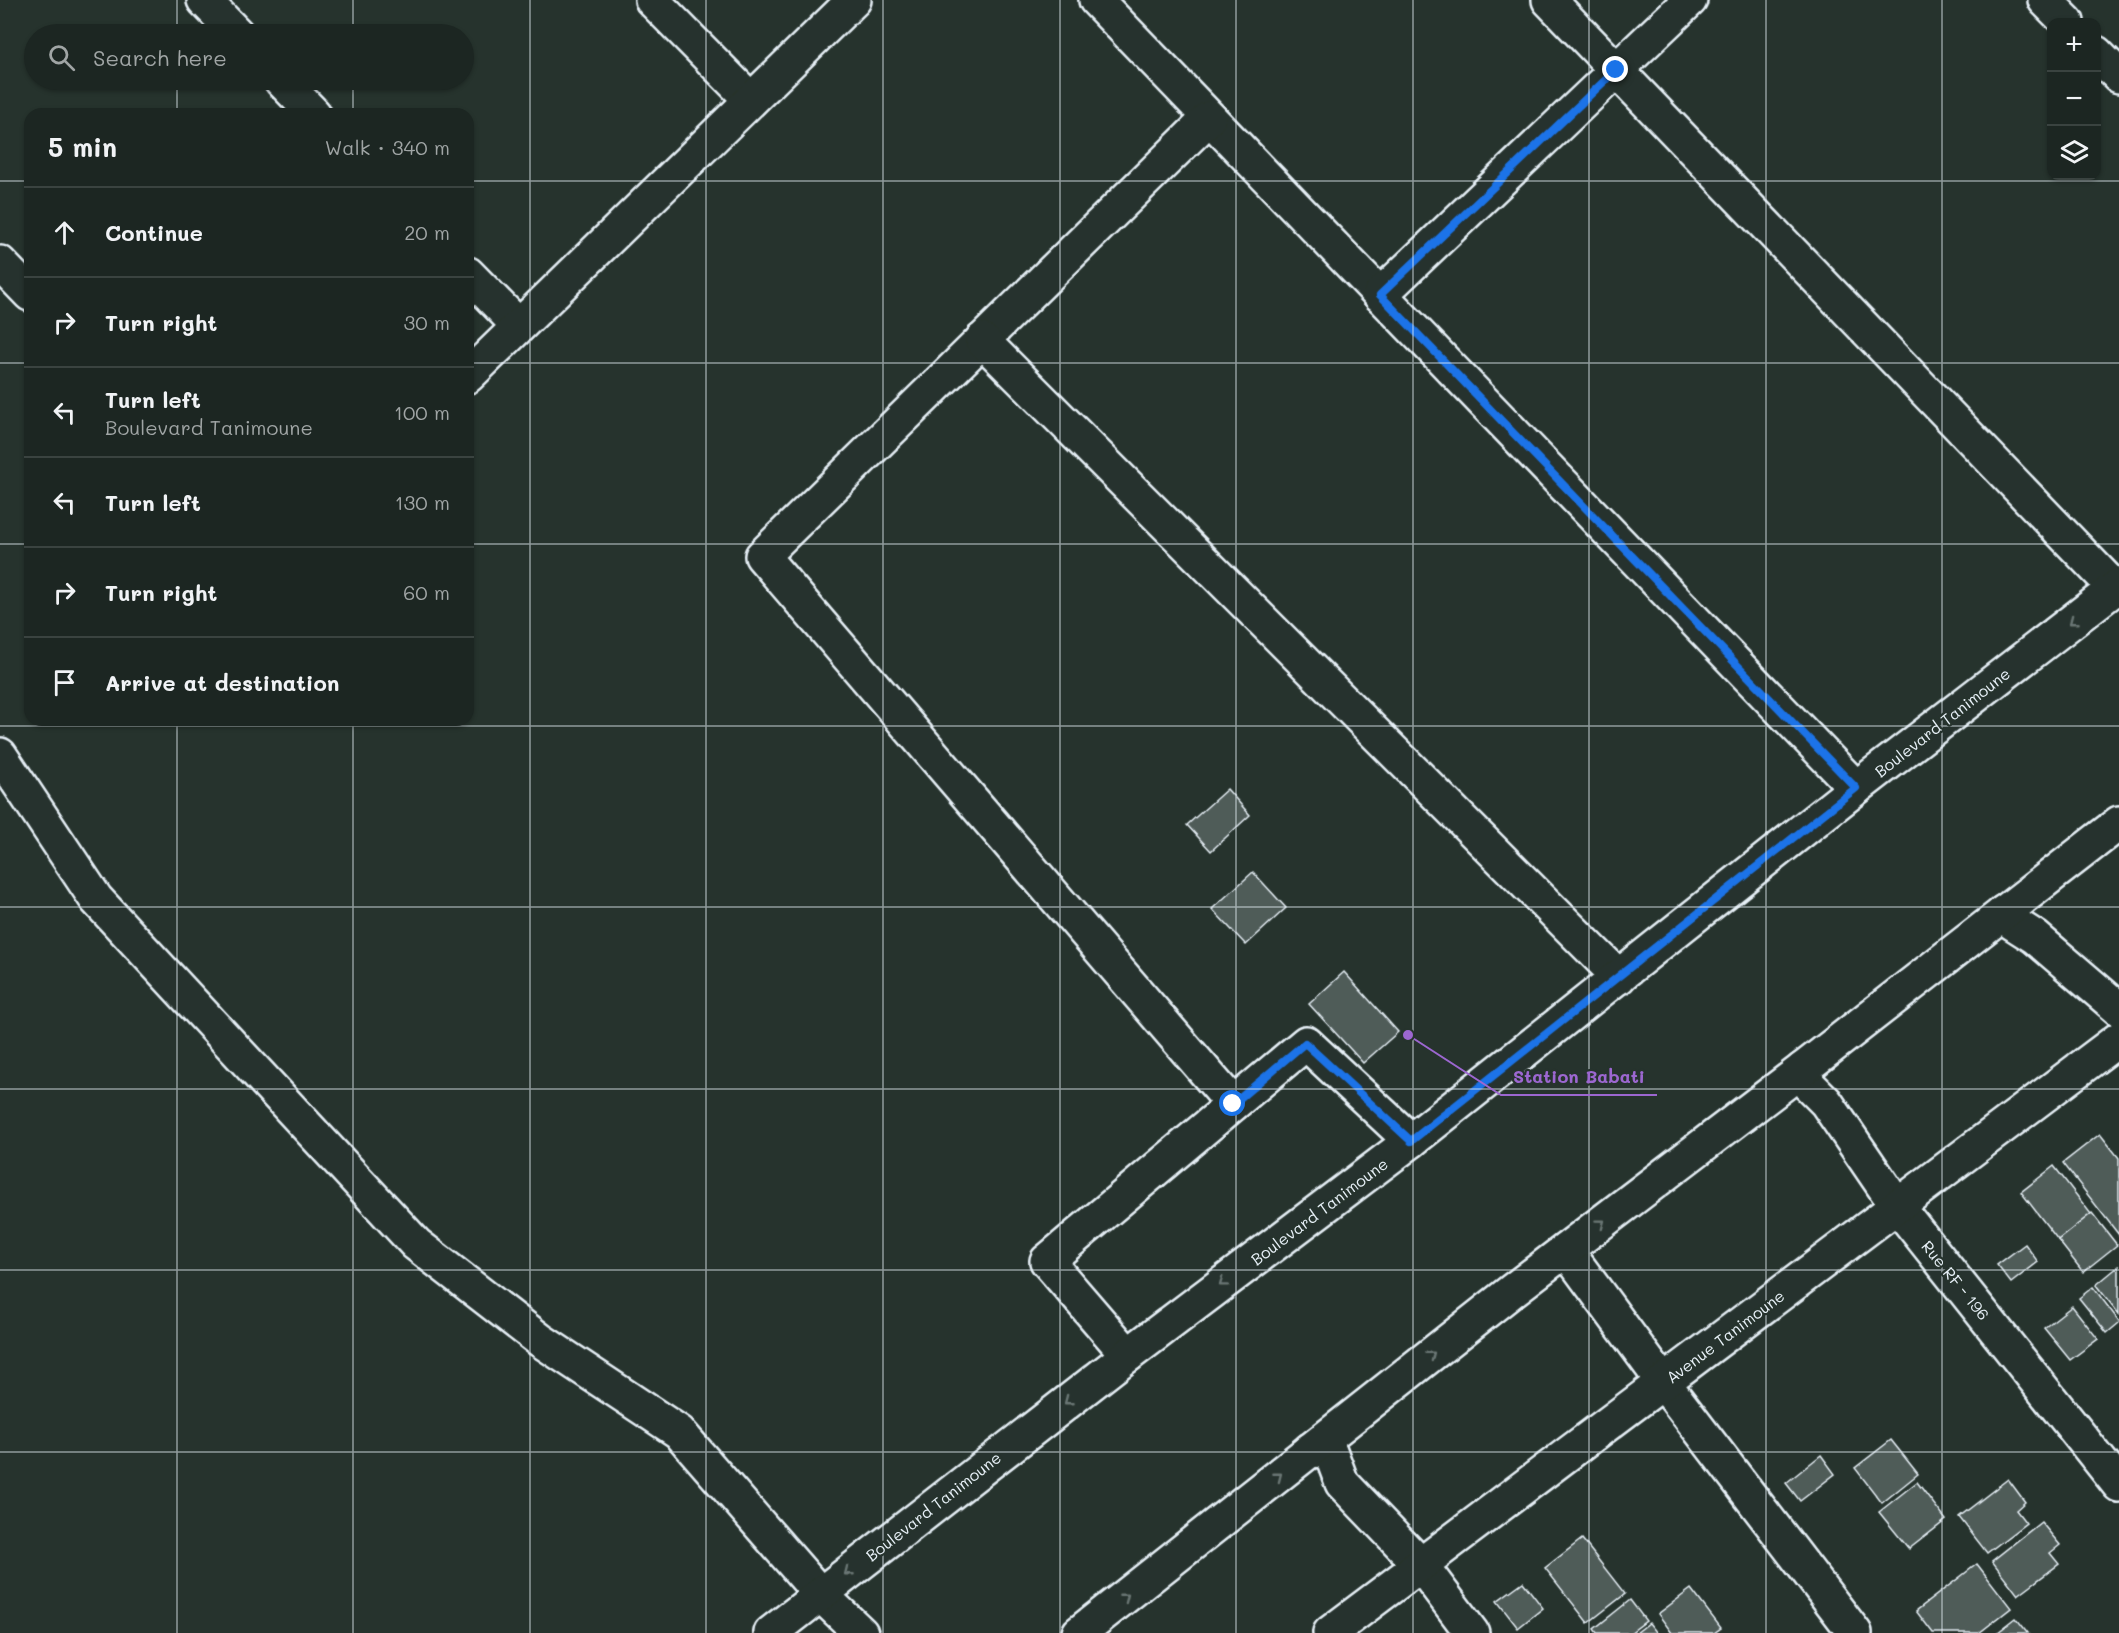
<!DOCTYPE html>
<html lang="en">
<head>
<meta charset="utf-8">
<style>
  body { margin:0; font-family:Mali,sans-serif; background:#29322f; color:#f1f3f6 }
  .controls { position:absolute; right:18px; top:18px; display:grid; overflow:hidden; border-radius:12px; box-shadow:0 2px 4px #0004 }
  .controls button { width:54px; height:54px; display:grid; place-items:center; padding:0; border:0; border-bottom:2px solid #3a4340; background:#1c2622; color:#f1f3f6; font:30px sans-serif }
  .stop { position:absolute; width:18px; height:18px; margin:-14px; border:4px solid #1a73e8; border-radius:50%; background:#fff }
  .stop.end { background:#1a73e8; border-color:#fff; box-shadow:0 2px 6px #0008 }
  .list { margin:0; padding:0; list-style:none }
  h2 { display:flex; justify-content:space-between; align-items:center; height:78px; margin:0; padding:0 24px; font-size:26px }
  h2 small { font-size:20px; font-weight:400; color:#a0a5a5 }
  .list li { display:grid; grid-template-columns:39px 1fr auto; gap:18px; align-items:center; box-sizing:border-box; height:90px; padding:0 24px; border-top:2px solid #3a4340 }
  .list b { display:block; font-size:22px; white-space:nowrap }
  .list p { margin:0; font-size:20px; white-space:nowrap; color:#a0a5a5 }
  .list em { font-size:20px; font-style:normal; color:#a0a5a5 }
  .icon { flex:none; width:33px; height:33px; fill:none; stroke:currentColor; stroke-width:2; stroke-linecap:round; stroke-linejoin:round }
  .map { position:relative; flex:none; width:2119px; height:1633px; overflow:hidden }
  .search { position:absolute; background:#1c2622; box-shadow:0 2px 4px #0004; left:24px; top:24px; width:450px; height:66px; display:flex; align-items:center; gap:15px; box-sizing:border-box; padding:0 21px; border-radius:33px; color:#a0a5a5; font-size:22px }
  .panel { position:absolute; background:#1c2622; box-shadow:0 2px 4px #0004; left:24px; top:108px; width:450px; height:618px; border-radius:18px }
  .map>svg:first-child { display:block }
  .building { fill:#505c59; stroke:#e8f1f8; stroke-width:1.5 }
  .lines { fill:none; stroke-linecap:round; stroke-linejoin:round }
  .minor-casing { stroke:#e8f1f8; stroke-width:38 }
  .primary-casing { stroke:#e8f1f8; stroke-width:38 }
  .minor { stroke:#26332d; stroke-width:33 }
  .primary { stroke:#26332d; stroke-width:33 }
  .oneway { stroke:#6a7674 }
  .route { stroke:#1a73e8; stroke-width:8 }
  .grid { fill:none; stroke:#e8f1f8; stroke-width:1.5; stroke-opacity:0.55 }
  .labels { text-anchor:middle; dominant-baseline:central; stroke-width:4.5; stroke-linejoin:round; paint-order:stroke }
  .street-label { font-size:16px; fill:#e8f1f8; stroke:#26332d }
  .leader { fill:none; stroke:#9c67d0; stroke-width:2 }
  .callout-dot { fill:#9c67d0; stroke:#26332d; stroke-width:2 }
  .callout-label { font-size:18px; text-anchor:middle; font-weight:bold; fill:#9c67d0; stroke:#26332d; stroke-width:4.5; stroke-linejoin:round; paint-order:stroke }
</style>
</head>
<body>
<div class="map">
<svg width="2119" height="1633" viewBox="0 0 2119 1633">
  <rect width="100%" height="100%" fill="#26332d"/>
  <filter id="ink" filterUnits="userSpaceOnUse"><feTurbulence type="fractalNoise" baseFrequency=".0167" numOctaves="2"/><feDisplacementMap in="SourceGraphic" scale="12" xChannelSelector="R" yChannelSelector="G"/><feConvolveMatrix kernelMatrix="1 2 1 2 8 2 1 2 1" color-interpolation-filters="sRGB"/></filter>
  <g filter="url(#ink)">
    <!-- building -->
    <g class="building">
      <path d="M1227,789L1250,815L1211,851L1187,825Z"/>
      <path d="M1253,872L1286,908L1246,945L1212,909Z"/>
      <path d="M1344,972L1398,1032L1363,1063L1309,1004Z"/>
      <path d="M2100,1134L2119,1158V1235L2063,1163Z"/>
      <path d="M2054,1166L2091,1214L2058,1240L2021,1192Z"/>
      <path d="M2092,1213L2117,1245L2083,1272L2058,1240Z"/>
      <path d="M2025,1244L2038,1262L2011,1283L1997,1265Z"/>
      <path d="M2119,1266V1314L2096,1285Z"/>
      <path d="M2093,1287L2119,1321V1323L2107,1333L2079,1298Z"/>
      <path d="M2072,1306L2098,1339L2070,1360L2044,1328Z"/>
      <path d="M1891,1440L1918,1474L1882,1503L1855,1468Z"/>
      <path d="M1821,1455L1835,1474L1800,1501L1786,1483Z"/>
      <path d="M2008,1479L2025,1502L2016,1510L2026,1523L1987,1553L1959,1517Z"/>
      <path d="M1917,1482L1946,1520L1909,1549L1879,1512Z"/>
      <path d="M2041,1522L2060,1545L2050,1553L2059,1564L2018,1595L1992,1561Z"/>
      <path d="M1582,1539L1625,1594L1588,1623L1545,1568Z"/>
      <path d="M1977,1564L2011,1608L1979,1633H1933L1916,1611Z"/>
      <path d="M1523,1582L1543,1608L1518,1628L1497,1601Z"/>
      <path d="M1691,1589L1721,1628L1714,1633H1672L1658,1614Z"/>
      <path d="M1630,1600L1646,1621L1630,1633H1597L1594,1629Z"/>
      <path d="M2016,1618L2028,1633H1997Z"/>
      <path d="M1649,1623L1657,1633H1636Z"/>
    </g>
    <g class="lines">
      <defs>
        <g id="minor">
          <path d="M204,0L237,34"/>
          <path d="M652,0L751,100"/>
          <path d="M1096,0L1856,788"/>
          <path d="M1549,0L2115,588"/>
          <path d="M2045,0L2067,22"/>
          <path d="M2096,53L2119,76"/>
          <path d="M281,80L314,114"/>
          <path d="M1209,118L762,556L1233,1104"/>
          <path d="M0,263L30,294"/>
          <path d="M468,274L519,326"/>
          <path d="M1380,295L1690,0"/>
          <path d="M982,340L1619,977"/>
          <path d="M468,376L854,0"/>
          <path d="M0,755L96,899L416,1244L540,1340L679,1432L820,1594"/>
          <path d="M2004,912L2013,923L2035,937L2119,1009"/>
          <path d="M1803,1069L1809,1085L1826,1102L1897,1206L2119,1485"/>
          <path d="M1566,1250L1663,1382L1855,1633"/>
          <path d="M1128,1355L1047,1261L1306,1043L1411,1141"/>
          <path d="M1310,1450L1330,1451L1342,1483L1421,1565L1472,1633"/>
          <path d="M1330,1633L2119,1039"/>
        </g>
        <g id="primary">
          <path d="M820,1594L861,1633"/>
          <path d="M771,1633L1128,1355L1411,1141L1856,788L2119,585"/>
          <path d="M1079,1633L1513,1290L1803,1069L2119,823"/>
        </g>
      </defs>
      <!-- minor casing -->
      <use href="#minor" class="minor-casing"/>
      <!-- primary casing -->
      <use href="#primary" class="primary-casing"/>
      <!-- minor -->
      <use href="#minor" class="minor"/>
      <!-- primary -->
      <use href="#primary" class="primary"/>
    </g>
    <!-- one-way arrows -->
    <defs><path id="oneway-chevron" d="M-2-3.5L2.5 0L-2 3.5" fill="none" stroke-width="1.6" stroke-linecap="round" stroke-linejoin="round" transform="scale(1.5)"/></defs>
    <g class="oneway">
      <use href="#oneway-chevron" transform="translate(2073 621) rotate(142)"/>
      <use href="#oneway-chevron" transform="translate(1601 1223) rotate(-37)"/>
      <use href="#oneway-chevron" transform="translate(1223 1283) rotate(143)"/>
      <use href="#oneway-chevron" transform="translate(1431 1355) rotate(-38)"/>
      <use href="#oneway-chevron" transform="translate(1068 1401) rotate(142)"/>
      <use href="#oneway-chevron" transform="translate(1278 1476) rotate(-38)"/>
      <use href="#oneway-chevron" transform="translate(848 1572) rotate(142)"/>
      <use href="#oneway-chevron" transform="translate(1125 1597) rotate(-38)"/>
    </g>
  </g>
  <g class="lines" filter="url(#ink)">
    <!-- route -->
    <path class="route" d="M1233,1104L1305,1043L1411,1141L1856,788L1380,295L1616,70"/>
  </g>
  <!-- grid -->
  <path class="grid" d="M177,0V34M353,0V34M530,0V1633M706,0V1633M883,0V1633M1060,0V1633M1236,0V1633M1413,0V1633M1589,0V1633M1766,0V1633M1942,0V1633M177,80V114M353,80V114M0,181H30M468,181H2119M0,363H30M468,363H2119M0,544H30M468,544H2119M177,720V1633M353,720V1633M0,726H2119M0,907H2119M0,1089H2119M0,1270H2119M0,1452H2119"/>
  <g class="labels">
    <!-- street labels -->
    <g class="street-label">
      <text transform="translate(1942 722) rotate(-38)">Boulevard Tanimoune</text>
      <text transform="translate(1319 1211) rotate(-37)">Boulevard Tanimoune</text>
      <text transform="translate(1956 1280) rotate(51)">Rue RF - 196</text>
      <text transform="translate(1725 1336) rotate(-37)">Avenue Tanimoune</text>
      <text transform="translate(933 1506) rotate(-38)">Boulevard Tanimoune</text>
    </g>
  </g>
  <!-- callouts -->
  <path class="leader" d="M1408 1035L1501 1095H1657"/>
  <circle class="callout-dot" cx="1408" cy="1035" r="6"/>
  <g class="callout-label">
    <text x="1579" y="1083">Station Babati</text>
  </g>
</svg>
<div class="controls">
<button>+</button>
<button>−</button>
<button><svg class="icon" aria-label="layers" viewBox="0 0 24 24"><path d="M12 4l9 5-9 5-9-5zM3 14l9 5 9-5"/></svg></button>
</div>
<div class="stop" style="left:1233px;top:1104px"></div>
<div class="stop end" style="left:1616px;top:70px"></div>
<div class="search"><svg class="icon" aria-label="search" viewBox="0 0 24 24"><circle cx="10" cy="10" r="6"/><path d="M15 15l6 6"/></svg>Search here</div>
<section class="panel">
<h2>5 min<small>Walk · 340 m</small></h2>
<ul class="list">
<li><svg class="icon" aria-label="ahead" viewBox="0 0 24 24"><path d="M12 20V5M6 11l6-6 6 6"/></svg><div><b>Continue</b></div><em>20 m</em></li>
<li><svg class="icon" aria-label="right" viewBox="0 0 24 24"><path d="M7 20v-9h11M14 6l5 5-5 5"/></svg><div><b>Turn right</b></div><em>30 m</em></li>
<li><svg class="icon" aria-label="left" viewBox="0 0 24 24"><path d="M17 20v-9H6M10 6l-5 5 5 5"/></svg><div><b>Turn left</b><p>Boulevard Tanimoune</p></div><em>100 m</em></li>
<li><svg class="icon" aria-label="left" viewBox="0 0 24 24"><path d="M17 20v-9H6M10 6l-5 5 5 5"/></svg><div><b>Turn left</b></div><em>130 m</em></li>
<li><svg class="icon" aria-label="right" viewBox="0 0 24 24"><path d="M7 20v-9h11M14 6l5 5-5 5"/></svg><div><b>Turn right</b></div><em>60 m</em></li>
<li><svg class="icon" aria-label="arrive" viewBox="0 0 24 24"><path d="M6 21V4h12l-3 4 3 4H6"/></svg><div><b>Arrive at destination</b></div></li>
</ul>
</section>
</div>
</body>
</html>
